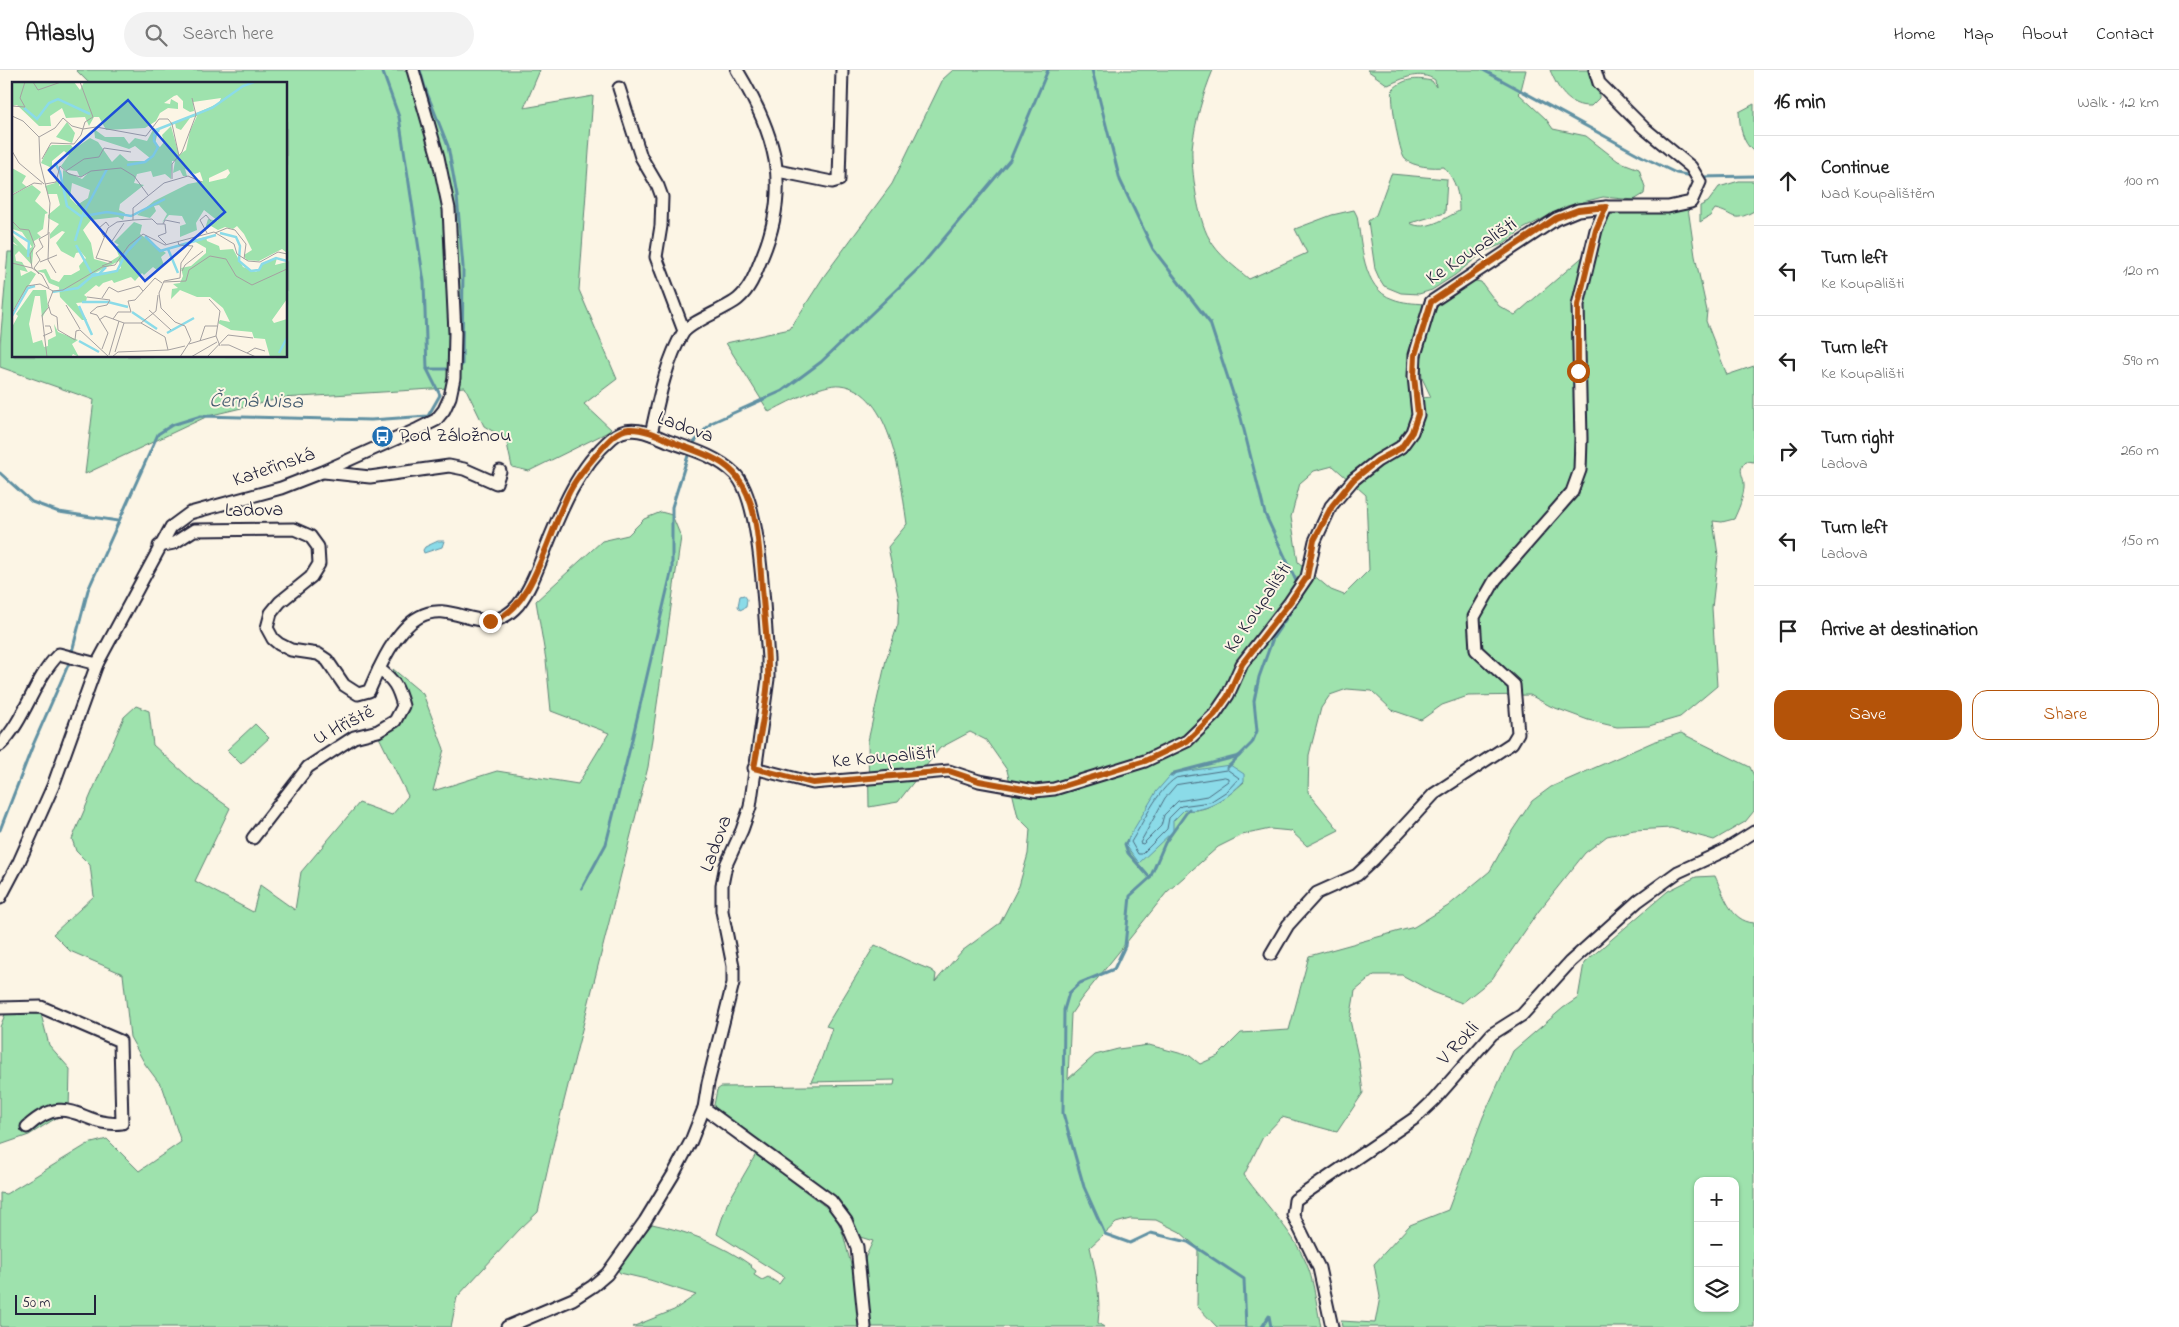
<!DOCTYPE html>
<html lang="en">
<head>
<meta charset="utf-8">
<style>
  body { margin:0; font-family:"Indie Flower",sans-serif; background:#f2f2f2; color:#222 }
  .controls { position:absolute; right:15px; bottom:15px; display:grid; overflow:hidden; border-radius:10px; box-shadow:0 1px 4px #0004 }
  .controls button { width:45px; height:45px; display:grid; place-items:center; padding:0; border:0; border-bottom:1px solid #e0e0e0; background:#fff; color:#222; font:25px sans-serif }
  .scale { position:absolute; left:15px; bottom:12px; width:81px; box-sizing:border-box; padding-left:5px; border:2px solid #22223b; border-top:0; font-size:14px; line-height:18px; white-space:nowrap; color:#22223b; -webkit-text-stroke:4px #fcf5e5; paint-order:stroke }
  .stop { position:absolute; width:15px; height:15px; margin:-11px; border:4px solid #b45309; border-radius:50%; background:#fff }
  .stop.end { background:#b45309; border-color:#fff; box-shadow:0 1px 5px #0008 }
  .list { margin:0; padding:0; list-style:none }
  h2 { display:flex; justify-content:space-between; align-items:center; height:65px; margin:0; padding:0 20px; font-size:21px }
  h2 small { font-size:16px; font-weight:400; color:#767676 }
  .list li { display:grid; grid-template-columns:32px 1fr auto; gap:15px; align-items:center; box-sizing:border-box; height:90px; padding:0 20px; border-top:1px solid #e0e0e0 }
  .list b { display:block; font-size:19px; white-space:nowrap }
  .list p { margin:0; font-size:16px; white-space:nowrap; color:#767676 }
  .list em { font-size:16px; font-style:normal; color:#767676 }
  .actions { display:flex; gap:10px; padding:15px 20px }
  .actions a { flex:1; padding:11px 0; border:1px solid #b45309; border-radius:15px; text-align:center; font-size:18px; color:#b45309 }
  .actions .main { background:#b45309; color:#fff }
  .icon { flex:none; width:28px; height:28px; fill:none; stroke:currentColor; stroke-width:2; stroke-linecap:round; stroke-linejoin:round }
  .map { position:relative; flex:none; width:1754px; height:1257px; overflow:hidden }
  header { display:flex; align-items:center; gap:30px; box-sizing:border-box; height:70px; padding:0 25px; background:#fff; border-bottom:1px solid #e0e0e0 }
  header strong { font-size:24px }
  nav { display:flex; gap:28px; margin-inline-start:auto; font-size:18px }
  .search { width:350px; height:45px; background:#f2f2f2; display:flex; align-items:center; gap:12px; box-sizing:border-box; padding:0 18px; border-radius:28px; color:#767676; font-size:19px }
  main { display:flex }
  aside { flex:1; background:#fff }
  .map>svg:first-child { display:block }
  .green { fill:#9ee2ad; stroke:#608274; fill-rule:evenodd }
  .water { fill:#8bdbe8; stroke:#6191a3 }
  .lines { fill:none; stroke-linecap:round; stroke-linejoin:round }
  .shore { stroke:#4c6c80; stroke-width:1 }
  .stream { stroke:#6191a3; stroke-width:3 }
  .minor-casing { stroke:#22223b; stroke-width:15 }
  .minor { stroke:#fcf5e5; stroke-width:11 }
  .route { stroke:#b45309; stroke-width:6 }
  .labels { text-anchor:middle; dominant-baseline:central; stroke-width:4; stroke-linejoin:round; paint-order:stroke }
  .street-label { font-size:20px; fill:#22223b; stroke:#fcf5e5 }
  .poi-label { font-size:20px; fill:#22223b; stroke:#fcf5e5; text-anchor:start }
  .water-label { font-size:21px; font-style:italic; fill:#425a6f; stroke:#fcf5e5 }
  .inset-river { fill:none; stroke:#8bdbe8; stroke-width:2.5 }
  .inset-road { fill:none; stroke:#a5a1a1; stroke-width:1 }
  .view { fill:#1d4ed8; fill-opacity:0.15; stroke:#1d4ed8; stroke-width:2.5 }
  .inset-edge { fill:none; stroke:#22223b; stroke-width:2.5 }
</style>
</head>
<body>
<header>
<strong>Atlasly</strong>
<div class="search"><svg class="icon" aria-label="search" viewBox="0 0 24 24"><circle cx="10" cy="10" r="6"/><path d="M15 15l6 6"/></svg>Search here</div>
<nav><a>Home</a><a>Map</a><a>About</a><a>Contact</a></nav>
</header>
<main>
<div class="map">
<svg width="1754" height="1257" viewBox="0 0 1754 1257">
  <rect width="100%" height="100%" fill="#fcf5e5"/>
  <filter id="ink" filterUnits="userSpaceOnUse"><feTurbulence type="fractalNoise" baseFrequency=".02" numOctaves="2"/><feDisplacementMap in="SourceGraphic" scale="10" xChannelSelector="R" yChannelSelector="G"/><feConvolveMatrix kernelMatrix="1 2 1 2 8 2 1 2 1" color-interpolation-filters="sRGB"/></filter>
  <g filter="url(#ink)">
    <!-- green -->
    <g class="green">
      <path d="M76,0H540L524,38L593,26L579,220L617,309L584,334L612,360L529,401L512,397L506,369L484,356L465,317L283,328L208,346L85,404L94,330L0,297V274L8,182H14V286H286V14H90Z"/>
      <path d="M953,0H1213C1203,24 1195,52 1192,78C1191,99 1198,150 1209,168C1218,185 1234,196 1249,209L1307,183L1295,159L1332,145L1354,140L1357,146C1362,173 1362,219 1393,229C1403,233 1414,233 1424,234C1412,270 1409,291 1414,329L1431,327L1422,308L1421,290L1432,245L1443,228L1471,210L1481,212L1499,236L1515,245L1600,172C1600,159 1604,148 1615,140L1688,138L1695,186L1707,241L1706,251L1727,305L1754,296V392L1746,391C1736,401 1745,406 1744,417C1743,429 1739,438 1734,449L1722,452L1713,451L1718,485L1712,538L1717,616L1680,647L1649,656L1617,657L1588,650L1550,636L1530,625L1468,626L1442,635L1421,650L1392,640L1372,621L1347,619L1330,625L1321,638L1309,685L1308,722L1339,760L1307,776L1291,761L1270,759L1242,765L1218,777L1167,822L1081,929L1071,944L1068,1009L1095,985L1118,979L1149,975L1190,986L1200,994L1218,986L1241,963L1289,960L1309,886L1414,857L1448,836L1490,801L1512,761L1532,731L1551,717L1653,672L1681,663L1750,697L1754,706V741L1745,752L1714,770L1671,758L1634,760L1607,766L1585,783L1538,842L1492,909L1462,933L1433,922L1402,905H1374L1355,921L1350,950L1359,991L1363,1023L1337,1062L1282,1047L1263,1067L1244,1105C1266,1136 1296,1164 1309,1200C1315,1218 1317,1239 1321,1257H1217L1197,1236L1198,1178L1180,1162L1156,1150L1130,1149L1116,1153L1090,1177C1096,1202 1101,1228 1098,1253L1104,1257H632L674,1240L696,1225L650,1210L620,1203L617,1199L652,1154C687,1161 723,1175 752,1196L751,1197L756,1201L754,1205L762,1210L768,1207L779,1214L784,1207L717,1164L727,1134L756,1084L835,1144L843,1164L855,1210L873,1171L857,1166L833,1127L771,1079L716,1042L714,1035L717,1020L721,1017L894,1015L895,1010L811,1012L821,990L832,958L826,956L875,875L911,892L931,900L936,904L935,912L962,881L1000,853L1019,816L1028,784L1030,759L1018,747L1007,700L986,670L970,662L940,678L898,732L869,737L868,671L886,590L898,554L899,530L888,477L907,454C901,414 893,321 840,315C823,313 784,334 769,342L726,273L790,259L824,206L892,114L943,9ZM1333,396L1366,425L1369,500L1344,525L1331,520L1298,492L1291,447L1300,413L1314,401ZM1196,701L1244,712C1227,727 1209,743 1184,740L1173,751L1174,703Z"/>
      <path d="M1367,0H1526L1521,20L1518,23L1546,49L1553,59L1586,66L1618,91L1639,99L1645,117L1644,124L1634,130L1603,127L1567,136L1523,159L1503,174L1485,181L1455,205L1432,220L1419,224L1401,223L1384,216L1379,208L1375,199L1368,151L1376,145L1391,104L1447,109L1445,143L1410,153C1426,162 1445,148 1459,141C1459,123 1456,111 1444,97C1433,98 1413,97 1405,89C1399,83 1390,27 1393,19C1405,8 1416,8 1432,11L1436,17L1435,10C1420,0 1404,8 1388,15Z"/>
      <path d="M1550,0H1588L1599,17V28L1591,36C1568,37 1558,19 1550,0Z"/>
      <path d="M1754,34V82C1742,72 1740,57 1739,42Z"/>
      <path d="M1739,111H1754V141C1731,154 1735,143 1715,139L1710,146L1700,152V136L1708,132L1719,117Z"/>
      <path d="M661,442L672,445L681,467L648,697L555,1067L538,1142L520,1159L457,1227L451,1257H0V1123L6,1124L88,1074L107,1069L139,1101L181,1072L163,1018L145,994L130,967L123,904L70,881L53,864L94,826L90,795L76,781L72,769L124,647L136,636L149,641L153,675L195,713L230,738L195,811L253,842L260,815L295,840L301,802L359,733L392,745L408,726L378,665L398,654L407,643L405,629L393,599L423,624L444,679L433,721L497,701L578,714L609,663L551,641L546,590L536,531L602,471L628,465L644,449Z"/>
      <path d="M255,654L269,668L241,694L227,680Z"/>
      <path d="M1715,806C1724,825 1730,851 1754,853V1257H1342L1341,1251L1375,1253L1380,1227L1374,1194L1410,1155L1448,1140L1483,1047L1513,981L1563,938L1578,928L1584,893L1668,821L1696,807ZM1698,1111H1735V1238H1698Z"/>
      <path d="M6,942L41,944L49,975L70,999L69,1040L29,1065L0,1075V957Z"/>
    </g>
    <!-- water -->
    <g class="water">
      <path d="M438,471H444L442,477L424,483L423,480L425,477Z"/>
      <path d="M744,525L747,529L746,537L740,540L738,536L740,526Z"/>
      <path d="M1230,695L1244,704V711C1227,728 1209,742 1184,740L1173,751V761L1139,793L1125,774L1156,722L1169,707L1174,703Z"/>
    </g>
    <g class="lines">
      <!-- shore -->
      <g class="shore">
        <path d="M1228,700L1239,708L1227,721L1210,732L1181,736L1169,748L1167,759L1142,784H1138L1131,772C1143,753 1157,720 1176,708Z"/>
        <path d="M1225,707L1228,708V711L1207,726L1178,731L1164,745L1161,756L1143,774L1140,773L1165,728L1176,715Z"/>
      </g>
      <!-- stream -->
      <g class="stream">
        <path d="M420,0L425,18L448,76L457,126L463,197L462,295L458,299"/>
        <path d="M1092,0L1120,110L1153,179L1210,253L1241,348L1265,444L1298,515"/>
        <path d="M1483,0L1645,88L1676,103L1693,106"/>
        <path d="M1700,107L1754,106"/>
        <path d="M427,299H451"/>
        <path d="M0,403L32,432L59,442L118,451"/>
        <path d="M1227,698L1252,673L1257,661L1254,631L1259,607L1273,568L1302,525"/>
        <path d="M1171,706L1174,703L1239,686"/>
        <path d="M1189,739L1165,773L1150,808L1130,826L1125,876L1114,899L1080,913L1069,923L1064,940L1063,1043L1084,1117L1105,1164L1130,1173L1151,1163L1188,1172L1244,1209L1246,1257"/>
        <path d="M0,760L33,675L69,593L88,520L158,364L172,355L201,346L371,350L428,346L440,325L427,299L424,212L399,47L382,0"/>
        <path d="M1127,771L1125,774L1128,783L1150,808"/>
        <path d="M582,818L606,774L631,674L672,499V437L691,376L711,353L782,321L821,292L920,197L1010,90L1048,0"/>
        <path d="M1262,1257L1269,1246L1271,1257"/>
      </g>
      <defs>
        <g id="minor">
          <path d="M619,18L641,87L658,116L662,127L661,156L656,187L684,261"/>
          <path d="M778,101L832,112L839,110L842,0"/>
          <path d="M651,364C658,333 666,290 683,263C690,252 726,239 738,229C751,218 756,202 762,187C792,115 775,63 737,0"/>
          <path d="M324,402L370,407L449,396L464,399L496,413L500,401"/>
          <path d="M159,476L174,473L194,460L294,459L310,466L318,477L319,494L311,507L280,532L271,543L267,558L273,569L279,574L291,580L318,584L327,590L344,615L358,624L369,621C379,598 395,560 419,547C454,527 485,573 518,535C530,520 538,498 545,480C561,440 578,397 612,368C629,353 650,363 668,371C691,379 717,386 735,404C762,431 764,547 768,588V609L750,737L742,760L726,795L722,815V841L733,896V913L708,1013L704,1038L691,1071L673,1105L645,1151L607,1204L593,1216L573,1229L507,1257"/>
          <path d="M0,675C26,649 33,610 59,584L97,594"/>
          <path d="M754,698L813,713L949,701L979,711L1035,721L1054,719L1145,691L1187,671L1215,644L1228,625L1242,594L1290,532L1307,507L1315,471L1331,436L1353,410L1377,391L1401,377L1412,362L1418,345L1414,306L1415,285L1431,232L1556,149L1578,140L1606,137H1668L1691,132L1700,112L1691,97L1644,58L1599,13L1595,0"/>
          <path d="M253,768L308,697L354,667L378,661L395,651L403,636C398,617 394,610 379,599"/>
          <path d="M0,828L19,792L53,716L97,594L171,457L190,443L281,418L322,402L418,359L436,350L444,340L450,327L454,308L455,263L449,139L438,87L413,0"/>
          <path d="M1271,884L1288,855L1317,823L1357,805L1374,789L1434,724L1512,673L1518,663L1514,615L1476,580L1474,547L1495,510L1572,422L1580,400L1581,369L1578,235L1596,160L1606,137"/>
          <path d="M0,938L41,937L120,971L122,1053C81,1058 69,1019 27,1057"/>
          <path d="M704,1038L831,1131L846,1151L857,1177L865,1257"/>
          <path d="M1332,1257L1319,1198L1293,1145L1295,1130L1415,1048L1434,1030L1492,964L1522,945L1570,892L1638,831L1678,802L1724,781L1754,762"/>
        </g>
      </defs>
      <!-- minor casing -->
      <use href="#minor" class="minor-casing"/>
      <!-- minor -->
      <use href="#minor" class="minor"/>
    </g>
  </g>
  <g class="lines" filter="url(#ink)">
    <!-- route -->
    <path class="route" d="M490,551C534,544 551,452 572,417C580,403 592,390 602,378C609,370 618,360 629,359C646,358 665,369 680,375C701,383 724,389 738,408C761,437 759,493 763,529C765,555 769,582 768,609C766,639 759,669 754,698L813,713L949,701L979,711L1035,721L1054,719L1145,691L1187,671L1215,644L1228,626L1242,594L1290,532L1307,507L1314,470L1332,436L1353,410L1377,391L1401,378L1412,362L1418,344L1414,306L1415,285L1431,232L1556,148L1578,140L1606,137L1596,160L1578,235V301"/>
  </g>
  <!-- icons -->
  <defs>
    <symbol id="bus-disc" viewBox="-11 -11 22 22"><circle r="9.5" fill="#1f6fb2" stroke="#fcf5e5"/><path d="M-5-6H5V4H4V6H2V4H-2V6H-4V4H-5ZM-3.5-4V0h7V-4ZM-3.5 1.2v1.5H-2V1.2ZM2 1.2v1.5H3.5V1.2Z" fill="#fff"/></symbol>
  </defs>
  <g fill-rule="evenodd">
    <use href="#bus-disc" x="370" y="354" width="25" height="25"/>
  </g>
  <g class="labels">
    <!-- street labels -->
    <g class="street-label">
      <text transform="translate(1472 182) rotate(-34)">Ke Koupališti</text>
      <text transform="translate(685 358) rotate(20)">Ladova</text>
      <text transform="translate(274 398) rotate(-19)">Kateřinská</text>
      <text transform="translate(254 441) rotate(-1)">Ladova</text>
      <text transform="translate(1259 538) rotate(-56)">Ke Koupališti</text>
      <text transform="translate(344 656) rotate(-27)">U Hřiště</text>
      <text transform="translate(884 688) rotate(-5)">Ke Koupališti</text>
      <text transform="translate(717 774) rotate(-70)">Ladova</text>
      <text transform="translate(1459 974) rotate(-47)">V Rokli</text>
    </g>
    <!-- poi labels -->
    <g class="poi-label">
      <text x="399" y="366">Pod Záložnou</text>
    </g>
    <!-- water labels -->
    <g class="water-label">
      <text transform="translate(256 332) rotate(1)">Černá Nisa</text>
    </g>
  </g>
  <!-- overview -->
  <g transform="translate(12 12)">
    <rect width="275" height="275" fill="#fcf5e5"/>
    <path d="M0,0H62L68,8L72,0H275V171L270,167L247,179L234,178L232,173L240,168L232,152L225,144L221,147L213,145L206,148L199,144L193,147L196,137L206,139L192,128L184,141L185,148L168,155V144L174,142L170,134L157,133L150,141L155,132L147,123L142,124L144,129L138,136L125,133L142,119L176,102L191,99L188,90L183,92L173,87L175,94H171L168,88L161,91L163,79H160L159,97L153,92L141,95L139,89L125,92L122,101L132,103L108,122L107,128L113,131L111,138L106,135L79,138L71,148L79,161L82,177L96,181L107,174L103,165L107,163L102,160L122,140L130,143L128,152L154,171L149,175L152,183L145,188L141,185L132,193L130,191L123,199L119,195L102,201L100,198L91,201L87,205L84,203L72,213L75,215L74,220L64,221L75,238H70L48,215L47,205L37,201L32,191L24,189L34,187L39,197L47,200L52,193H59L68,188L67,184L74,176L69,170L64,171L62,176L49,169L44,161L53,150L50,149L38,157V152L47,142L36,136V133L48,123L45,112H36L33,104L43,101L47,96V104L51,101V88L70,97L76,91L68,95L65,89L53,88L49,84L57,73L52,69L40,79V86L29,81L36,66L40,63H59L62,67L78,56L86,60L100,80L108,72L116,79H134L138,76L123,64L117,67L83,56L82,47L93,55H112L117,62L123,56L135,59L142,46L146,49L143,62L148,65L152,60L150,53L159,44L167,73L174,68L178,49L185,34L178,36L169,48L164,46L163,41L207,21L209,16L181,20L182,29L178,30L171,26V19L165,13L162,14L152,21L158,22L159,17L166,21V27L156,26L148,31L144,39L133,46L94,48L87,35H82L77,44L73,35L54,36L50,26L38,34L39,44H27L5,23L0,24ZM216,87L218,91L214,96L197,100V96ZM60,101L78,108L76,116L65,123L58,116ZM107,179L109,186L104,189L81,192ZM55,40L63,51L60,61L44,55ZM0,86L14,94L10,101L15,105L0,112ZM20,103L29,110L23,119L36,131L33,132L31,147L25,151L29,155L22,159L20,183L7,169L3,173L4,179L10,180L16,190L8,188L9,194L19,189L24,192L0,230V161L6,164L0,159V152L15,168L20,165L10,150L0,147V113ZM194,155L195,159L207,164L208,168L221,167L231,185L244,190L251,182L265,176L263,183L275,180V217L260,238L262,241L275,237V275H258L253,257L242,256L240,250L219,248L206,241L208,238L218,240L211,226L198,215H185L168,208L159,217L160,207L166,206L161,202L168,201L171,194L169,186L179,184L194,171V166L180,158ZM21,208H34L36,225L30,236L28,214H23L17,242L21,261L30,258L32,265L36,264V258L44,254L42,242L46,250L66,258L60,262L67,275L61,272L59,275H0V245L6,234L4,232Z" fill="#9ee2ad" fill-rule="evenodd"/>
    <path class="inset-river" d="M12,26L25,37L37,21L46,17L78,32M43,81L48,90L55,124L70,135M115,83L133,80L141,74L146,65L142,59V53L146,49L144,48L200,26L231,4L242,0M72,134L95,130L119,134L153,117M0,149L17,160L16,175M208,151L224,155L228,164L227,179L239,189L247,188L250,182L264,176L275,179M133,154L148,169L204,153M63,159L71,132L95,87M64,163L81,194M156,167L166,191M81,192H87L94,185M40,210L66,206L80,194L105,189L114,171L129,155M70,220H96L116,225M67,224L80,253M120,230L145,247M0,234L16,206L23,204M155,251L182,236M67,259L87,270M267,271L275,256"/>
    <path class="inset-road" d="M21,0L26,8L49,0M0,24L13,25L8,16L13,0M0,34L11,39L27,55M71,47L84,45L134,54L147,37H156L160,42L167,74M27,55L43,46L51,36L60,44L71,47M0,69L7,81L32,102M30,77L39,61L62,62L69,53L73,40L81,35L68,0M54,89L72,77L87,75L92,66L119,70M160,97V82L170,70L184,33L180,16M33,102L44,100L48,84L57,92L69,95L79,89L109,86L122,94L136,113M0,113L22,101L30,102M121,138V126L152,101L176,94L190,100M121,138L140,137L145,142H153L154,151L146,154L154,162M0,139L8,147L17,148L23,164L18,172L20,186M151,142L153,138L168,141M37,150L36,178L44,191M195,151L188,138L194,133L199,139M203,151L215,146L223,148L234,162L232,177M92,155L87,146L94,140L97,144M100,159L112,141M166,160L167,163L181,164L169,181L168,196L152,199L147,211L149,226L163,240L173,244L179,258L168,275M28,180L45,173M0,181L20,186L30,193L37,206M90,184L100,180L84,176L96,146L105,140L121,138M170,189L173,183L191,169M27,192L22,186L28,178L24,171L31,165L27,157L36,152L38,121L28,81L27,55M152,200L174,199L177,188L198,174L214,177L224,194L240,203L275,187M41,209L36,222L39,232L45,235L46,248L63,258L64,249L68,248L97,275M75,215L98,218L95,223L85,225L78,231L85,233L96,251L90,267M90,216L97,205L106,210L127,204L131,209M197,217L208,229L204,254L208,264M54,223L68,247M137,228L159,248M0,231L15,204L28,202L41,209L51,208L90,185L103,183L117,163L131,152L153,163L202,150L222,162L225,172L236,179L248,180L266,170L275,172M101,237L106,230H119L116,219L123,218L143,196L150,201M87,238L93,234L112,241H129L144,229L146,213M129,241L153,255L156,268M31,254L40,250L38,244H33M188,259L193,244H205M177,262L204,254M209,263H217L244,275M103,270L112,241M235,271L243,266L253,269M97,273L107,239M35,275L30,233L37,225M100,275L106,270L156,268L173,264M179,275L205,260M195,275L216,253L241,256"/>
    <path class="view" d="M116,18L213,130L133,199L37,88Z"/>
    <rect width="275" height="275" class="inset-edge"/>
  </g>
</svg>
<div class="controls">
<button>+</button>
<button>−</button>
<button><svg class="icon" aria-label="layers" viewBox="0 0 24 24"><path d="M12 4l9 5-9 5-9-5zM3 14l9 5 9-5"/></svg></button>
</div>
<div class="scale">50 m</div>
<div class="stop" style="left:1578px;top:301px"></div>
<div class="stop end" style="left:490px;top:551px"></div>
</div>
<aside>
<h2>16 min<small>Walk · 1.2 km</small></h2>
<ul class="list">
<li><svg class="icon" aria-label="ahead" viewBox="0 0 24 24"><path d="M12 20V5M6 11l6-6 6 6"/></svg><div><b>Continue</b><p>Nad Koupalištěm</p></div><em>100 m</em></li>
<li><svg class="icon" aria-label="left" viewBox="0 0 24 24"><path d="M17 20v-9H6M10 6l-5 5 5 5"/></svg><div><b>Turn left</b><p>Ke Koupališti</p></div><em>120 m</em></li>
<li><svg class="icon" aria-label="left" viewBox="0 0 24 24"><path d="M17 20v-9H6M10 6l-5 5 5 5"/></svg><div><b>Turn left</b><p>Ke Koupališti</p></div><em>590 m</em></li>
<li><svg class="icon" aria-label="right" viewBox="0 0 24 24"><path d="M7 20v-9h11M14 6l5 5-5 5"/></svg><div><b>Turn right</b><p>Ladova</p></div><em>260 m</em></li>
<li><svg class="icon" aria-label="left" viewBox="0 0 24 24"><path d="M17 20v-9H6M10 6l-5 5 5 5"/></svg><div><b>Turn left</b><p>Ladova</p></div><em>150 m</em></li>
<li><svg class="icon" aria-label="arrive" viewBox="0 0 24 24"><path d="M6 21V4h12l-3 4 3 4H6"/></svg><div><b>Arrive at destination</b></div></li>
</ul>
<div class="actions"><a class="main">Save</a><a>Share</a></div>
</aside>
</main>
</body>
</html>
